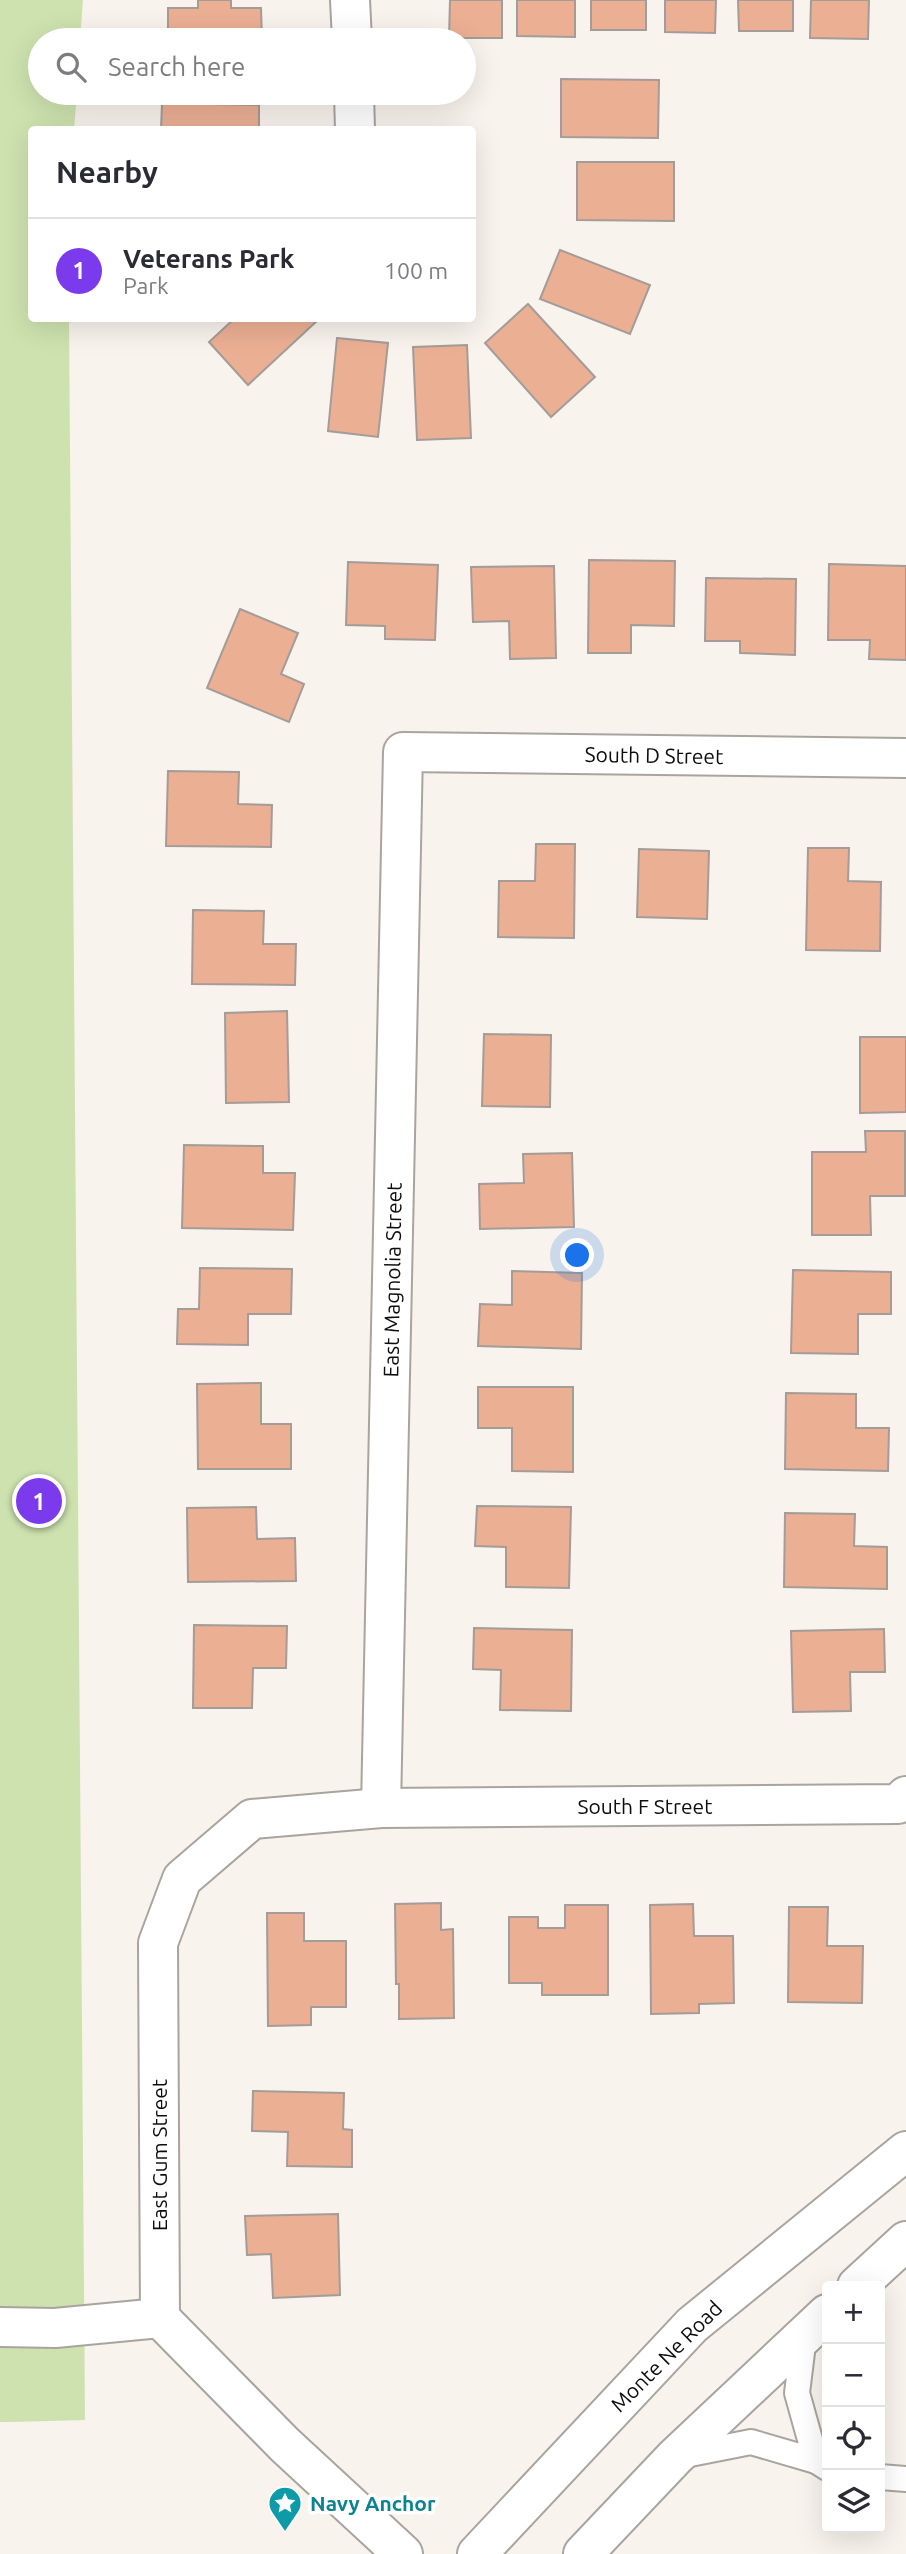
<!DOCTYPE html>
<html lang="en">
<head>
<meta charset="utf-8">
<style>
  body { margin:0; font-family:Ubuntu,sans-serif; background:#f7f7f7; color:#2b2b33 }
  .controls { position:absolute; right:21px; bottom:21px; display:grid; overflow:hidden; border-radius:7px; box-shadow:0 7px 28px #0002 }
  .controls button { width:63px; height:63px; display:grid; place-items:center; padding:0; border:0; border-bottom:2px solid #e1e1e2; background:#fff; color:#2b2b33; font:35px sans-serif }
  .you { position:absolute; left:578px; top:1256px; width:24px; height:24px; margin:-18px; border:5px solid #fff; border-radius:50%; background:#1a73e8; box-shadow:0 0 0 10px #1a73e833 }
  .badge { display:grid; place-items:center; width:46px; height:46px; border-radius:50%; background:#7c3aed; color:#fff; font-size:23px; font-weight:700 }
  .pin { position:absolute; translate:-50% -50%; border:4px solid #fff; box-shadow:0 2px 7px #0006 }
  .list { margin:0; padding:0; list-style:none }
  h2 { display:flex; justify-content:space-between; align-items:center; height:91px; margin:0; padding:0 28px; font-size:30px }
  h2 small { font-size:23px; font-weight:400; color:#7c7c81 }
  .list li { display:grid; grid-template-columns:46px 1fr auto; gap:21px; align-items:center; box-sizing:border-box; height:105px; padding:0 28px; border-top:2px solid #e1e1e2 }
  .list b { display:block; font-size:26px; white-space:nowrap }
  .list p { margin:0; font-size:23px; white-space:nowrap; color:#7c7c81 }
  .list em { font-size:23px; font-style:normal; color:#7c7c81 }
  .icon { flex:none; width:38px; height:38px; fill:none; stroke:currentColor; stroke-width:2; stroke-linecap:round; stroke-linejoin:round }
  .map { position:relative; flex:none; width:906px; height:2554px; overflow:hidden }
  .search { position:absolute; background:#fff; box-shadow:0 7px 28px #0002; left:28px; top:28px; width:448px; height:77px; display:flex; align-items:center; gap:18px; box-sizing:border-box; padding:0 24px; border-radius:38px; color:#7c7c81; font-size:26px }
  .panel { position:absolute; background:#fff; box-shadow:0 7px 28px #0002; left:28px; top:126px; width:448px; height:196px; border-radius:7px }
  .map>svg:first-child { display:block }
  .green { fill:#cee2af }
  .building { fill:#ebaf94; stroke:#a39c98; stroke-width:2 }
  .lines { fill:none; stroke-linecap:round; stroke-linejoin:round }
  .service-casing { stroke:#a9a49e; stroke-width:28 }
  .minor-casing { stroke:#a9a49e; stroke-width:42 }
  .tertiary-casing { stroke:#a9a49e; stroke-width:42 }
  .service { stroke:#fff; stroke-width:24 }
  .minor { stroke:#fff; stroke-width:38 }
  .tertiary { stroke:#fff; stroke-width:38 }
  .labels { text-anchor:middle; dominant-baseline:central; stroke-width:7; stroke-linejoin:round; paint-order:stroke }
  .street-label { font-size:21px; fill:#0f0d0b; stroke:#fff }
  .culture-label { font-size:21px; font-weight:bold; fill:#0d838f; stroke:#fff; text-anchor:start }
</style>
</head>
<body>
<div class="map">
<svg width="906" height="2554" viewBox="0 0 906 2554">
  <rect width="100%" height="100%" fill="#f8f3ec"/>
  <!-- green -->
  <path class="green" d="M0,0H83L80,40H40V93H77L74,129L32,130V318L69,319L85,2420L12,2422H0Z"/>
  <!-- building -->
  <g class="building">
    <path d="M198,0H231V8H261L262,40H168V8H198Z"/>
    <path d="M450,0H502V38H449Z"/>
    <path d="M517,0H575V37L517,36Z"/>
    <rect x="591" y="0" width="55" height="30"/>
    <path d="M665,0H716L715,33L665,32Z"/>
    <path d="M738,0H793V31H739Z"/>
    <path d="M811,0H869L868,39L810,38Z"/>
    <path d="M561,79L659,80L658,138L561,137Z"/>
    <path d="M162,103L259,105V130H161Z"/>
    <path d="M577,162H674V221L577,220Z"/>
    <path d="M560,250L650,285L630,334L540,299Z"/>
    <path d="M528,304L595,377L551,417L485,343Z"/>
    <path d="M235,318H319V319L248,385L209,342Z"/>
    <path d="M337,338L388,343L378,437L328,431Z"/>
    <path d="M467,345L471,438L417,440L413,347Z"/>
    <path d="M589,560L675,561L674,626L631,625V653H588Z"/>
    <path d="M348,562L438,565L435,640L385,639V626L346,625Z"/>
    <path d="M829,564L906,566V660L869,659L870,640H828Z"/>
    <path d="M554,566L556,658L510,659L509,621L473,622L471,567Z"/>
    <path d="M706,578L796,579L795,655L740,653V641H705Z"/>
    <path d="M240,609L298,633L281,674L304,684L289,722L207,688Z"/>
    <path d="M168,771L239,772L238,804L272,805L271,847L166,846Z"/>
    <path d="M536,844H575L574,938L498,937L499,881H535Z"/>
    <path d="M808,848H849L848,881L881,882L880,951L806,950Z"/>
    <path d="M639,849L709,851L707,919L637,917Z"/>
    <path d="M193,910L264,911L263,944H296L295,985L192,984Z"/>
    <path d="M287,1011L289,1102L226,1103L225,1013Z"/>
    <path d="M484,1034L551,1035L550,1107L482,1106Z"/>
    <path d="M860,1037H906V1112L860,1113Z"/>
    <path d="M865,1131H905V1196H870L871,1235H812V1152H866Z"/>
    <path d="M184,1145L263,1146V1173H295L293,1230L182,1228Z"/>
    <path d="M572,1153L574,1227L480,1229L479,1184L524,1183L523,1154Z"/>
    <path d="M200,1268L292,1269L291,1314H248V1345L177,1344L178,1309H199Z"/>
    <path d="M793,1270L891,1272V1314H858V1354L791,1353Z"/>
    <path d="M512,1271L582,1273L581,1349L478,1346L480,1304L512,1305Z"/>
    <path d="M261,1383V1424H291V1469H198L197,1384Z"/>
    <path d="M478,1387H573V1472L512,1471V1428H478Z"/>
    <path d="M786,1393L856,1394V1428H889L888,1471L785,1469Z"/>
    <path d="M477,1506L571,1507L569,1588L506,1587V1547L475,1546Z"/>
    <path d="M256,1507L257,1539L295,1538L296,1581L188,1582L187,1508Z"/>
    <path d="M785,1513L855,1514L854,1546L887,1547V1589L784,1587Z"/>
    <path d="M194,1625L287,1626L286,1668H253L252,1708H193Z"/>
    <path d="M474,1628L572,1630L571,1711L500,1710L501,1670L473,1669Z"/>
    <path d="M884,1629L885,1672H850L851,1711L793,1712L791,1631Z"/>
    <path d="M441,1903V1930L453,1929L454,2018L399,2019V1984H396L395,1904Z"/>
    <path d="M693,1904L694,1936H733L734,2003L699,2004V2013L651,2014L650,1905Z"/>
    <path d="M565,1905H608V1995H542V1983H509V1917H538V1928H565Z"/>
    <path d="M789,1907H828L827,1946H863L862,2003L788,2002Z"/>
    <path d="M267,1913H304V1941H346V2007H311V2025L268,2026Z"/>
    <path d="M253,2091L344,2093L343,2129L352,2130V2167L287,2166L288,2132L252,2131Z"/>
    <path d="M338,2214L340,2295L273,2298L271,2254L247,2255L245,2216Z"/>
  </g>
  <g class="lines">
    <defs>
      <g id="service">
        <path d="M804,2336L797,2393L816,2461"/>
        <path d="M680,2456L751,2442L816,2461L827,2468"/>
        <path d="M880,2477L906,2479"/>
      </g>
      <g id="minor">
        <path d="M350,0L352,40"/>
        <path d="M354,93L355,130"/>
        <path d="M381,1808L403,752L906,758"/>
        <path d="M0,2327L55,2328L160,2318"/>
        <path d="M403,2554L285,2445L160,2318L158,1943L182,1879L252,1819L381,1808L898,1804L906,1796"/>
      </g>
      <g id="tertiary">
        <path d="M857,2286L906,2241"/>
        <path d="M477,2554L692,2325L906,2151"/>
        <path d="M583,2554L675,2457L827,2314"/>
      </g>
    </defs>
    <!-- service casing -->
    <use href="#service" class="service-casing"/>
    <!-- minor casing -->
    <use href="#minor" class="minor-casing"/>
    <!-- tertiary casing -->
    <use href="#tertiary" class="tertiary-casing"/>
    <!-- service -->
    <use href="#service" class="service"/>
    <!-- minor -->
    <use href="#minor" class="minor"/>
    <!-- tertiary -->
    <use href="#tertiary" class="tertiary"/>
  </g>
  <!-- icons -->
  <defs>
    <symbol id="sight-pin" viewBox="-11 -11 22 30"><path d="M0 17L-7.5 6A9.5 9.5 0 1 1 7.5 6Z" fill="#0f9aa8" stroke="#fff"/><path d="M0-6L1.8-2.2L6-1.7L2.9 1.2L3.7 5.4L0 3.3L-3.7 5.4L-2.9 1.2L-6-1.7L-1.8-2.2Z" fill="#fff"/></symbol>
  </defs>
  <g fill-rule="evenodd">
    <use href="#sight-pin" x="266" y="2484" width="38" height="52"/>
  </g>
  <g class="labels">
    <!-- street labels -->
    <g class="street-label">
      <text transform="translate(654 755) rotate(1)">South D Street</text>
      <text transform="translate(392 1280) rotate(-89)">East Magnolia Street</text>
      <text x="645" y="1806">South F Street</text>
      <text transform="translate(159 2155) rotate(-90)">East Gum Street</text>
      <text transform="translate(666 2356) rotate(-45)">Monte Ne Road</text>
    </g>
    <!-- culture labels -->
    <g class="culture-label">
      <text x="310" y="2503">Navy Anchor</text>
    </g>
  </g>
</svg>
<div class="controls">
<button>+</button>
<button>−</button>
<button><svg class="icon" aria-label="locate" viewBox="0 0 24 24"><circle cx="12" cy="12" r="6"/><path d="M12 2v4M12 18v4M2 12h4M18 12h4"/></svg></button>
<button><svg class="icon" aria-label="layers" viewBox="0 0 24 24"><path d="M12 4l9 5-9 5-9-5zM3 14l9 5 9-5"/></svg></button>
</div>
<div class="you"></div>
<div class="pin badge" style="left:39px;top:1501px">1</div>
<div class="search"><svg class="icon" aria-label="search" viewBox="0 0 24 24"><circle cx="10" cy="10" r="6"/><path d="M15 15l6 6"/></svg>Search here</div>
<section class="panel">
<h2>Nearby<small></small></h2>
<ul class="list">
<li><span class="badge">1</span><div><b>Veterans Park</b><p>Park</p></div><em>100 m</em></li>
</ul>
</section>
</div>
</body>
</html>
